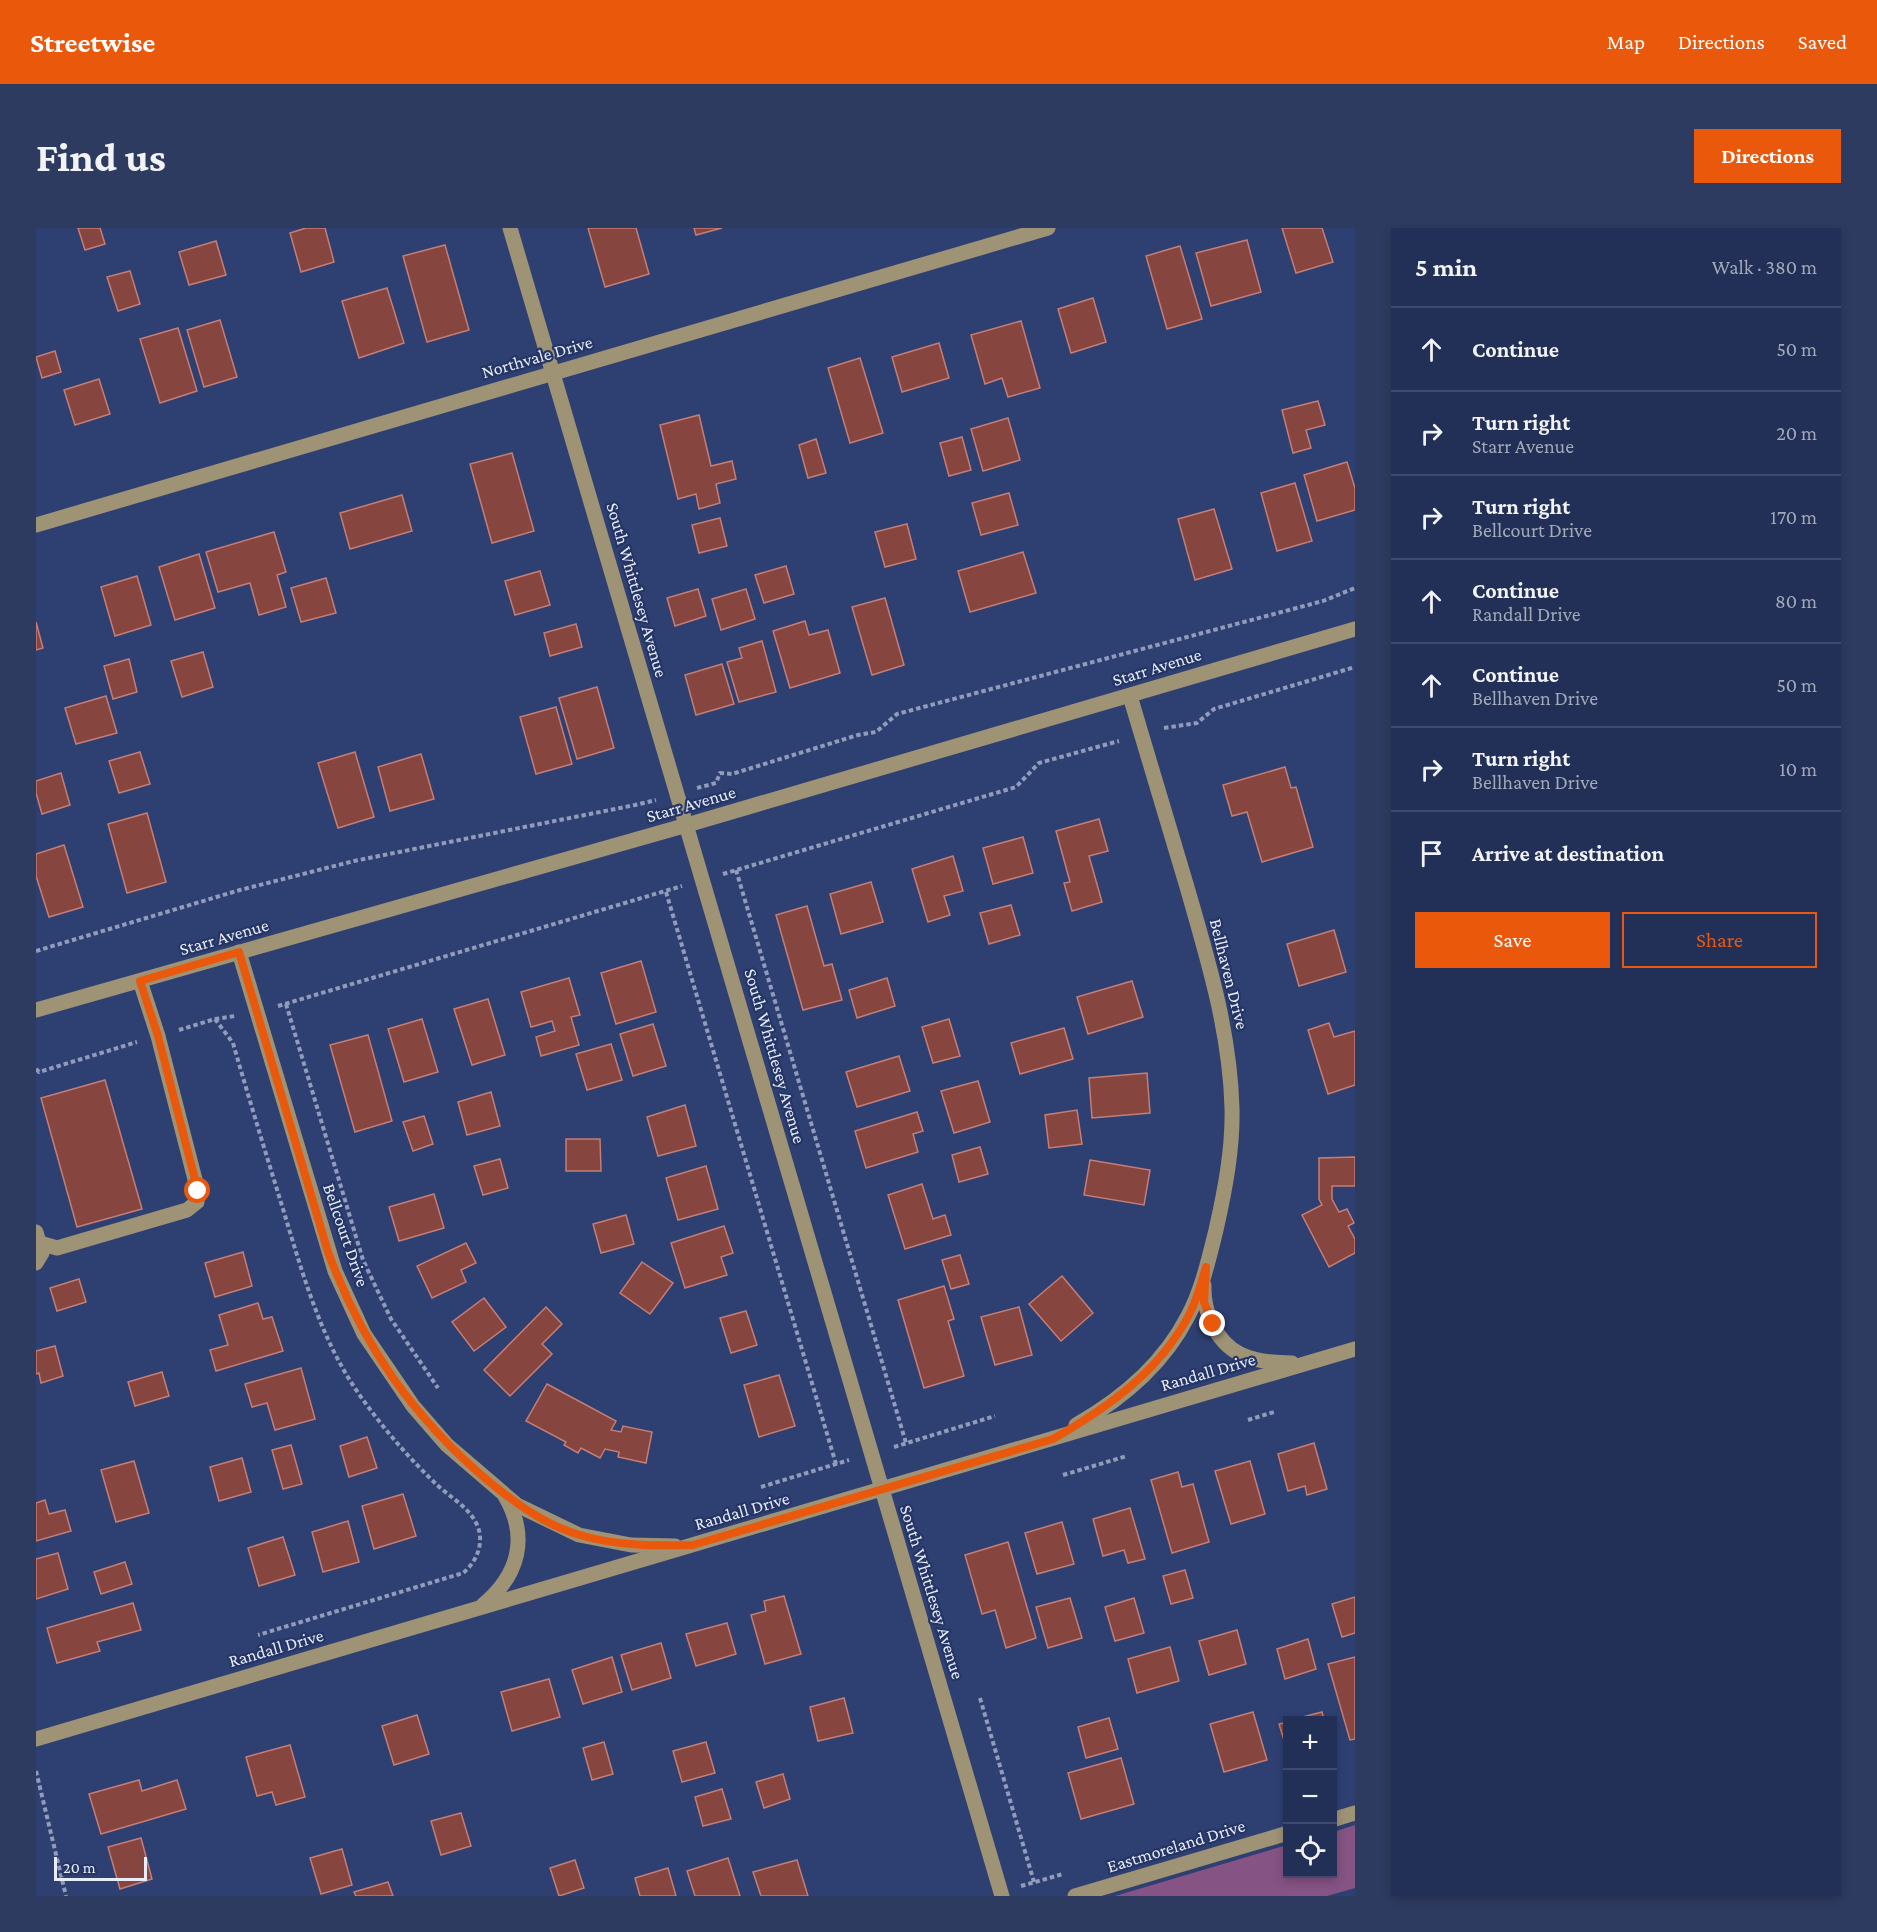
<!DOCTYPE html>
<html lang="en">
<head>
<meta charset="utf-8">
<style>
  body { margin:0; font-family:"Crimson Pro",serif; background:#2e3b60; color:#f1f3f6 }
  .controls { position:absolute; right:18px; bottom:18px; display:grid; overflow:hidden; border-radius:0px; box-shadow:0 3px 9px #0003 }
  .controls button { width:54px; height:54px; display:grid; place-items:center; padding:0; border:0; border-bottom:2px solid #3f4a6c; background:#222f56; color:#f1f3f6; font:30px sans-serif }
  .scale { position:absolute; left:18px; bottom:15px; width:93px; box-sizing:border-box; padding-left:6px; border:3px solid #e8edfa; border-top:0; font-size:16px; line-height:21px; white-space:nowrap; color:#e8edfa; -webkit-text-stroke:4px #253566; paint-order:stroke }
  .stop { position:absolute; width:18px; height:18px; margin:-14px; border:4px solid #ea580c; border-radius:50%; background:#fff }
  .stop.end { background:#ea580c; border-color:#fff; box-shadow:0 2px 6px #0008 }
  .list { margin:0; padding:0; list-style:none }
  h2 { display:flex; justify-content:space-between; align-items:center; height:78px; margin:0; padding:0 24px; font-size:26px }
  h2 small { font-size:20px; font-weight:400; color:#a2a9b9 }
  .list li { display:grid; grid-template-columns:39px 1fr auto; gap:18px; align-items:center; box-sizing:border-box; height:84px; padding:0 24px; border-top:2px solid #3f4a6c }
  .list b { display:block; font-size:22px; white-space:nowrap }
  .list p { margin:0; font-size:20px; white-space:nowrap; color:#a2a9b9 }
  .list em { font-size:20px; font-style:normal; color:#a2a9b9 }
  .actions { display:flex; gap:12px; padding:18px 24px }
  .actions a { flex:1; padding:14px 0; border:2px solid #ea580c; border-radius:0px; text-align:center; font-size:21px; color:#ea580c }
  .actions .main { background:#ea580c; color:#fff }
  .icon { flex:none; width:33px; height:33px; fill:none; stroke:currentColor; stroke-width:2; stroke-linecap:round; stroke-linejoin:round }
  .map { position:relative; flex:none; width:1319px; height:1668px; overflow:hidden; border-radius:0px }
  header { display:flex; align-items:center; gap:36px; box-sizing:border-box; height:84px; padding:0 30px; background:#ea580c; color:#fff }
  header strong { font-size:28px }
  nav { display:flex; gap:33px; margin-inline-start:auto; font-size:21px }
  .intro { display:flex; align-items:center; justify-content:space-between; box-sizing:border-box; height:144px; padding:0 36px }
  h1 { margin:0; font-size:42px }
  .button { padding:15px 27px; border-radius:0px; background:#ea580c; color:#fff; font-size:21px; font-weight:700 }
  main { display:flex; gap:36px; padding:0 36px }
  aside { flex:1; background:#222f56; border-radius:0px; box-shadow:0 3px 9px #0003 }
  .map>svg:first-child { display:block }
  .green { fill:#855384 }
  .building { fill:#86453e; stroke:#c57e75; stroke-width:1.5 }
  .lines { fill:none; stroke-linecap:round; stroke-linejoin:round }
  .path { stroke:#919bba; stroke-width:4; stroke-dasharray:4.5 3; stroke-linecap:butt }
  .minor { stroke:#9f9376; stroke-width:15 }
  .route { stroke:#ea580c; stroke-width:8 }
  .labels { text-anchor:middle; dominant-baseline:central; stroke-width:4.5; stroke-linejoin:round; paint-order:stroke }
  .street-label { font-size:18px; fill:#e8edfa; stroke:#253566 }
</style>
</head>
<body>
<header>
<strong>Streetwise</strong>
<nav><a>Map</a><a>Directions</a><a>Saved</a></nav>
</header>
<div class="intro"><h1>Find us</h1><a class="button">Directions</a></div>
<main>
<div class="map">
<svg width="1319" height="1668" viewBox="0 0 1319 1668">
  <rect width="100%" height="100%" fill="#2e3f72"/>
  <!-- green -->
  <path class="green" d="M1319,1597V1660L1291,1668H1079L1251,1617L1252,1646H1296L1297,1604Z"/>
  <!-- building -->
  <g class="building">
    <path d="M42,0H64L69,16L49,22Z"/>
    <path d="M270,0H289L298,34L265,44L254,5Z"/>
    <path d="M552,0H600L613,46L569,59Z"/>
    <path d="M658,0H686L660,7Z"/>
    <path d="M1246,0H1286L1297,34L1260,45Z"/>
    <path d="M1211,12L1225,64L1175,78L1160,25Z"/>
    <path d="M180,13L190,47L153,57L143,24Z"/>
    <path d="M409,17L433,102L391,114L367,28Z"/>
    <path d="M1144,18L1166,91L1131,101L1110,28Z"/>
    <path d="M94,43L104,76L82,83L71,49Z"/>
    <path d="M351,60L368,115L323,130L306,73Z"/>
    <path d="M1057,70L1070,114L1035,125L1022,81Z"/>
    <path d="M184,92L201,149L168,159L151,102Z"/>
    <path d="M985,93L1004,160L972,169L966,150L949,156L935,107Z"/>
    <path d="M142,100L161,163L124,175L104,111Z"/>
    <path d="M903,115L913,150L866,164L856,129Z"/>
    <path d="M19,123L25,144L6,150L0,129Z"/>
    <path d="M824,130L847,205L814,215L792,140Z"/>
    <path d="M63,151L74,186L39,197L28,162Z"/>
    <path d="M1282,173L1289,197L1270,202L1275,220L1257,225L1246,182Z"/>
    <path d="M663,187L675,238L696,233L700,251L680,256L684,275L663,281L660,266L642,271L624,197Z"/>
    <path d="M972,190L984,232L947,243L935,201Z"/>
    <path d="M926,209L935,242L913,248L904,215Z"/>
    <path d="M780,211L790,245L772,250L763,217Z"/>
    <path d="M476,225L498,303L456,315L434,236Z"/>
    <path d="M1311,234L1319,260V282L1281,293L1268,247Z"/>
    <path d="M1259,255L1276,313L1241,323L1225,265Z"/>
    <path d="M973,265L982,297L945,307L936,275Z"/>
    <path d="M366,267L376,303L314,321L304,285Z"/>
    <path d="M1178,281L1196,341L1159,352L1142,291Z"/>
    <path d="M684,290L691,318L663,325L656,297Z"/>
    <path d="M871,296L880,331L849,339L839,304Z"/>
    <path d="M238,304L250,344L241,347L250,379L223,387L214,355L182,364L170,324Z"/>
    <path d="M987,324L1000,365L934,384L922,343Z"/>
    <path d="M163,326L179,380L139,392L123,339Z"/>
    <path d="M750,338L758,366L728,375L719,347Z"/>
    <path d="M504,343L514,377L479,387L469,353Z"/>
    <path d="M101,348L115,397L79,408L65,359Z"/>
    <path d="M290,350L300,385L265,394L255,360Z"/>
    <path d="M662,361L670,388L639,398L631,370Z"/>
    <path d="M710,361L719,391L685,402L676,371Z"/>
    <path d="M849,370L868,437L836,447L816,379Z"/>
    <path d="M769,393L773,407L792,402L804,445L754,460L737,403Z"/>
    <path d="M0,394L7,420L0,422Z"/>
    <path d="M540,396L546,419L514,428L508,405Z"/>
    <path d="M726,413L740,464L703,474L691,434L706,430L703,420Z"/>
    <path d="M167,424L177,459L146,469L135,433Z"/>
    <path d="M93,431L101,464L77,471L68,438Z"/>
    <path d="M686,436L698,476L660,487L649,447Z"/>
    <path d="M561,459L578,520L541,531L523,470Z"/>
    <path d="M70,468L81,505L40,516L29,480Z"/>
    <path d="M520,479L536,536L500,546L484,489Z"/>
    <path d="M104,524L114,556L83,565L73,533Z"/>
    <path d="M319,524L338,589L302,600L282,535Z"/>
    <path d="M385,526L398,571L354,583L342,539Z"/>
    <path d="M1249,539L1255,560L1260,559L1277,619L1226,634L1211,584L1196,588L1187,557Z"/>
    <path d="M25,545L34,577L6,586L0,565V553Z"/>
    <path d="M111,585L130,654L91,665L72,596Z"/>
    <path d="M1063,591L1072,623L1053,628L1066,674L1036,683L1028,655L1034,654L1020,603Z"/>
    <path d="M987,609L997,645L957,656L947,620Z"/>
    <path d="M28,617L47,679L13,689L0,648V626Z"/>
    <path d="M917,628L927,663L908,668L914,687L892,694L876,641Z"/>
    <path d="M835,654L847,694L805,706L794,666Z"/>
    <path d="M975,677L984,707L953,716L944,685Z"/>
    <path d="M771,678L788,738L796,736L806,772L767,782L740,687Z"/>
    <path d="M1298,702L1310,744L1263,758L1251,716Z"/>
    <path d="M605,733L620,784L580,796L565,745Z"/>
    <path d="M533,750L544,787L535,789L543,817L505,828L500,809L519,803L516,793L495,799L485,764Z"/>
    <path d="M851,750L859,778L821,790L813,762Z"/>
    <path d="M1096,753L1107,789L1052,806L1041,769Z"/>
    <path d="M452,771L469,827L436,837L418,781Z"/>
    <path d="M386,791L402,844L368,854L352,801Z"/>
    <path d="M913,791L924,828L897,835L886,799Z"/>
    <path d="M1293,795L1298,809L1319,803V857L1292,866L1272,802Z"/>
    <path d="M617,796L630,838L597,848L584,806Z"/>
    <path d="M1028,800L1037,831L984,846L975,815Z"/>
    <path d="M332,807L356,893L319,904L294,817Z"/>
    <path d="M575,816L586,852L551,862L540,826Z"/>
    <path d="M863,828L874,863L821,879L810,844Z"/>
    <path d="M1111,845L1114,885L1056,890L1053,850Z"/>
    <path d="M69,852L106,981L41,999L5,870Z"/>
    <path d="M942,853L954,894L918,905L905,863Z"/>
    <path d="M455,864L464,898L431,907L422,874Z"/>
    <path d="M649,877L660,918L622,928L611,889Z"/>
    <path d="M1041,882L1046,916L1013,920L1009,887Z"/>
    <path d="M881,884L887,903L877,906L882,924L830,940L819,903Z"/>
    <path d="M388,888L397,916L377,923L367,894Z"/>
    <path d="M530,911H564L565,943H530Z"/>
    <path d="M944,919L952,946L923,954L916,927Z"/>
    <path d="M1319,929V958H1296V971L1303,984L1311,981L1318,995L1312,998L1319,1011V1025L1293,1039L1266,987L1286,977L1283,971V930Z"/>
    <path d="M464,931L472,960L447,967L438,938Z"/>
    <path d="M1054,932L1114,942L1108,977L1048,967Z"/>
    <path d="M670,938L682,981L642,992L630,950Z"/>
    <path d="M886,956L897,991L909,987L915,1007L869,1021L852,967Z"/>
    <path d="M398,966L408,1000L363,1013L353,979Z"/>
    <path d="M590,987L598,1016L565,1025L557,996Z"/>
    <path d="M688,998L697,1025L685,1029L691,1047L649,1060L635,1015Z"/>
    <path d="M430,1015L440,1035L425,1042L430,1054L396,1070L381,1038Z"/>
    <path d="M207,1024L216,1058L179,1069L169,1035Z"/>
    <path d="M924,1027L933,1056L915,1061L906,1032Z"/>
    <path d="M606,1034L637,1055L614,1086L584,1065Z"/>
    <path d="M1026,1048L1057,1085L1025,1113L993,1076Z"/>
    <path d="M43,1051L50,1074L21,1083L14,1060Z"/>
    <path d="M908,1058L918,1091L912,1093L928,1148L888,1160L862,1072Z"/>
    <path d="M448,1070L470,1099L438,1123L416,1094Z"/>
    <path d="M222,1075L227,1091L236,1089L247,1123L180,1143L174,1122L192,1117L183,1087Z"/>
    <path d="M510,1079L526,1096L506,1116L516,1126L474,1168L448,1142Z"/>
    <path d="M983,1079L996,1127L959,1137L945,1089Z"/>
    <path d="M710,1083L721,1117L695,1125L684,1090Z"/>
    <path d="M19,1118L27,1148L5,1155L3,1145L0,1146V1123Z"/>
    <path d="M265,1140L279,1191L239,1202L231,1175L216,1179L209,1156Z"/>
    <path d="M126,1144L133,1168L99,1178L92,1154Z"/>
    <path d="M743,1147L759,1198L723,1209L708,1157Z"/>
    <path d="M511,1156L580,1193L575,1202L585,1204L587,1198L616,1204L610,1235L582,1229L583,1224L569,1221L564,1230L545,1220L542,1225L528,1217L530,1214L490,1193Z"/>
    <path d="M331,1209L341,1240L313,1249L304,1218Z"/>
    <path d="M1278,1215L1291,1261L1271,1267L1269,1258L1252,1263L1242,1226Z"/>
    <path d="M255,1217L266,1256L247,1261L236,1222Z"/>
    <path d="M206,1230L215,1264L183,1273L174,1239Z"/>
    <path d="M98,1233L113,1285L80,1294L65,1242Z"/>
    <path d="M1214,1233L1229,1286L1195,1296L1179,1243Z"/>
    <path d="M1142,1244L1146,1259L1157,1256L1173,1314L1136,1325L1115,1252Z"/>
    <path d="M367,1266L380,1308L338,1321L326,1278Z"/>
    <path d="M9,1272L13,1286L29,1282L35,1303L0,1313V1275Z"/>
    <path d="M1094,1280L1109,1331L1092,1335L1088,1322L1067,1328L1057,1291Z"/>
    <path d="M312,1293L323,1334L287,1344L276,1304Z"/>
    <path d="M1026,1294L1038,1336L1001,1346L989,1305Z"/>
    <path d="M247,1309L259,1347L223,1358L212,1320Z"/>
    <path d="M972,1314L1000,1410L970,1420L959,1382L946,1386L929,1327Z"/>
    <path d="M22,1325L32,1361L0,1371V1331Z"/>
    <path d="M89,1334L96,1356L65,1366L58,1344Z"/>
    <path d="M1149,1342L1157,1370L1135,1376L1127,1348Z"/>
    <path d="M748,1368L765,1426L729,1436L715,1387L730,1383L728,1373Z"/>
    <path d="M1319,1369V1405L1306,1409L1296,1376Z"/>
    <path d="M1034,1370L1046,1410L1012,1420L1000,1379Z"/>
    <path d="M1098,1370L1108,1405L1079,1413L1069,1379Z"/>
    <path d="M97,1375L105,1402L61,1414L64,1423L21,1435L11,1400Z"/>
    <path d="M691,1395L700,1426L660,1438L650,1406Z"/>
    <path d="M1201,1402L1210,1436L1173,1447L1163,1413Z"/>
    <path d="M1272,1411L1280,1441L1249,1451L1241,1421Z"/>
    <path d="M625,1415L635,1450L596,1462L585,1427Z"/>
    <path d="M1134,1419L1143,1453L1101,1465L1092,1431Z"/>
    <path d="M576,1429L586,1464L547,1476L536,1442Z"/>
    <path d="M1319,1429V1511L1314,1512L1292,1436Z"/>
    <path d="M513,1451L524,1489L476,1503L465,1464Z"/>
    <path d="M808,1470L817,1505L782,1513L774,1479Z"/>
    <path d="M1217,1484L1231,1532L1188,1544L1174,1496Z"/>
    <path d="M1286,1484L1288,1492H1255Z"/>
    <path d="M381,1487L393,1526L358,1537L346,1498Z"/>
    <path d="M1073,1490L1082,1521L1050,1530L1042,1499Z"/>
    <path d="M1252,1494V1525L1243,1496Z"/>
    <path d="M568,1514L577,1546L556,1552L547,1520Z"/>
    <path d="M670,1514L679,1545L646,1554L637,1523Z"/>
    <path d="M254,1517L269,1569L240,1577L236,1564L221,1568L210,1529Z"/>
    <path d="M1085,1530L1098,1576L1045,1591L1032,1545Z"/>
    <path d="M747,1546L754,1571L728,1580L720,1554Z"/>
    <path d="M103,1552L106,1563L141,1552L150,1581L65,1606L53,1566Z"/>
    <path d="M686,1561L695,1591L667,1598L659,1569Z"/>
    <path d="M425,1585L435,1618L405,1627L395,1593Z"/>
    <path d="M105,1610L116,1651L84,1661L72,1619Z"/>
    <path d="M306,1621L316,1657L285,1666L274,1630Z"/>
    <path d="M692,1630L704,1668H659L651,1643Z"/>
    <path d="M539,1632L548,1660L523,1668L514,1640Z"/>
    <path d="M761,1632L772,1668H725L717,1644Z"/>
    <path d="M632,1640L640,1668H604L599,1650Z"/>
    <path d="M352,1654L357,1668H320L318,1664Z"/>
  </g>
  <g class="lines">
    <!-- path -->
    <g class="path">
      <path d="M1128,500L1161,495L1178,481L1319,439"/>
      <path d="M661,560L680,555L684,545L696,546L822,507L840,504L861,486L1287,373L1319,360"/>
      <path d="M700,642L870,1215"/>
      <path d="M687,646L980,559L1003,535L1083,513"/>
      <path d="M630,664L800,1236"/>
      <path d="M0,723L204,662L318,633L599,577L620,572"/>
      <path d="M250,776L327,1032L355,1091L402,1160"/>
      <path d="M242,778L646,658"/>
      <path d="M179,791L197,815C213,871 230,926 247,981C267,1047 285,1113 325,1169C347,1200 372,1229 399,1255C411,1267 431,1278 439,1293C450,1311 442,1333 427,1345L222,1407"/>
      <path d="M143,802L179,791L199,788"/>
      <path d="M0,841L3,844L101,814"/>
      <path d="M1212,1192L1238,1184"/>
      <path d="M858,1219L959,1188"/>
      <path d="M1027,1247L1091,1228"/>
      <path d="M725,1259L813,1232"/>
      <path d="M944,1470L998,1654"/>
      <path d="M0,1543L30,1668"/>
      <path d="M985,1658L1027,1646"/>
    </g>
    <!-- minor -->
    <g class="minor">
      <path d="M474,0L966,1668"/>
      <path d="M0,297L1012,0"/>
      <path d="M203,724L299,1043L328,1106L377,1178L411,1217L481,1277L543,1307L595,1317L639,1318"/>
      <path d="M0,782L651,597L1319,401"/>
      <path d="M0,1004L6,1025L0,1035"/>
      <path d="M4,1015L21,1020L151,982L161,974L162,963L122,808L104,753"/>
      <path d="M1168,1057C1167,1083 1180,1114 1204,1126C1220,1134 1239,1135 1256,1135"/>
      <path d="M1040,1197C1086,1171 1128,1135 1152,1088C1166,1062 1173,1030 1180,1002C1189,962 1197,921 1196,880C1194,804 1172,732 1151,659C1132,595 1113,532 1094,468"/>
      <path d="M447,1377C483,1347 493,1309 469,1268"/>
      <path d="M0,1511L1319,1121"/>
      <path d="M1296,1592L1319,1585"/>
      <path d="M1039,1668L1252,1605"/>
    </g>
  </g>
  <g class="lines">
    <!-- route -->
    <path class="route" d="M162,963L122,808L104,753L203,724L292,1024C326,1116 376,1188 451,1252C479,1275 509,1297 544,1307C581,1318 619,1318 657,1317L1017,1211C1071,1180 1123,1144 1153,1087C1161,1072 1165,1056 1170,1039L1168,1074L1177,1096"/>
  </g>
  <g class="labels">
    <!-- street labels -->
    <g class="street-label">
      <text transform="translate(501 129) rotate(-16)">Northvale Drive</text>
      <text transform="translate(601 362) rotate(74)">South Whittlesey Avenue</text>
      <text transform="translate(1121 439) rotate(-17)">Starr Avenue</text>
      <text transform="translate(655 576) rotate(-16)">Starr Avenue</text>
      <text transform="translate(188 709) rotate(-16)">Starr Avenue</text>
      <text transform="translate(1193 746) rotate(76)">Bellhaven Drive</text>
      <text transform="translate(739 828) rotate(74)">South Whittlesey Avenue</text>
      <text transform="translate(310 1007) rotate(71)">Bellcourt Drive</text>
      <text transform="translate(1172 1144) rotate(-16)">Randall Drive</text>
      <text transform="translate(706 1283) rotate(-16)">Randall Drive</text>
      <text transform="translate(896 1364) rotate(73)">South Whittlesey Avenue</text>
      <text transform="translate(240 1420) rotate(-16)">Randall Drive</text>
      <text transform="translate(1140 1618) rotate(-17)">Eastmoreland Drive</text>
    </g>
  </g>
</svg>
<div class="controls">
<button>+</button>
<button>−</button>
<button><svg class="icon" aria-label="locate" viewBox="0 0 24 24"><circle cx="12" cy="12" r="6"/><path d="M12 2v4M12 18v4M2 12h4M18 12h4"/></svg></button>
</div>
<div class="scale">20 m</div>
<div class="stop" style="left:162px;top:963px"></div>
<div class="stop end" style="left:1177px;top:1096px"></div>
</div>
<aside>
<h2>5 min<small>Walk · 380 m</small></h2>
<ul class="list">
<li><svg class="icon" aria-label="ahead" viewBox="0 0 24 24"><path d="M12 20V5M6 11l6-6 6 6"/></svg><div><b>Continue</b></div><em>50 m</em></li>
<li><svg class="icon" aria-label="right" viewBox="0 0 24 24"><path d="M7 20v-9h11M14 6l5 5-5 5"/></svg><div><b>Turn right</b><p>Starr Avenue</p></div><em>20 m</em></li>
<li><svg class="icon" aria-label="right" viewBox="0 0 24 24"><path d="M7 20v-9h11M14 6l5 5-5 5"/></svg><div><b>Turn right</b><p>Bellcourt Drive</p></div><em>170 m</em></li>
<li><svg class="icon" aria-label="ahead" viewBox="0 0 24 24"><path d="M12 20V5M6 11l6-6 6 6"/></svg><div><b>Continue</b><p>Randall Drive</p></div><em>80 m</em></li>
<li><svg class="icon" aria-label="ahead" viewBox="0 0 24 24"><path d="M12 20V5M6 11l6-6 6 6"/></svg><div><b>Continue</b><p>Bellhaven Drive</p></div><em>50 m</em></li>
<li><svg class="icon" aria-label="right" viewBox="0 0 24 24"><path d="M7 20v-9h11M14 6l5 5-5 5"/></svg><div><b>Turn right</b><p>Bellhaven Drive</p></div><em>10 m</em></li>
<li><svg class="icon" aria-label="arrive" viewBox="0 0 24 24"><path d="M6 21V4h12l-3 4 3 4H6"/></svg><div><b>Arrive at destination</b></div></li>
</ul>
<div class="actions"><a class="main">Save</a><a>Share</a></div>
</aside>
</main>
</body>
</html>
